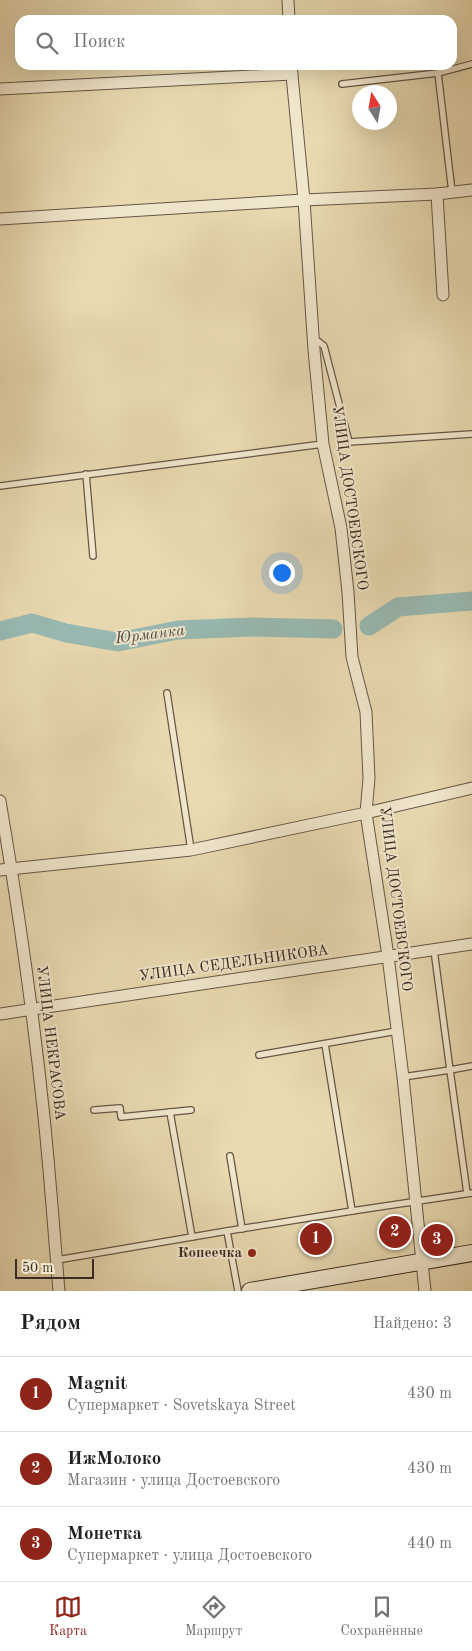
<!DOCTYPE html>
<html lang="ru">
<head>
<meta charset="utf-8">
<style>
  body { margin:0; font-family:"Old Standard TT",serif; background:#f2f2f2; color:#202124 }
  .compass { position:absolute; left:352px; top:85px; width:45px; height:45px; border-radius:50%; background:#fff; box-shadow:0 5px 20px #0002; rotate:349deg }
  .scale { position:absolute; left:15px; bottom:12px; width:79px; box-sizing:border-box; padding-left:5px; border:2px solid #3b2a23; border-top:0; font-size:14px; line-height:18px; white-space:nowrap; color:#3b2a23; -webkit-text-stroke:4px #f0e6cc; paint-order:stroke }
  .you { position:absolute; left:281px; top:572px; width:18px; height:18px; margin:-12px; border:4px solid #fff; border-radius:50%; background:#1a73e8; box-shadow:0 0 0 8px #1a73e833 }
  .badge { display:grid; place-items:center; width:32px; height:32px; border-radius:50%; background:#8f2418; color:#fff; font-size:16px; font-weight:700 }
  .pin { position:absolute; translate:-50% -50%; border:2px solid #fff; box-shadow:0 1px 5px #0006 }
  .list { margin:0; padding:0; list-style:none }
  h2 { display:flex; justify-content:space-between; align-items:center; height:65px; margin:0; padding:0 20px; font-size:21px }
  h2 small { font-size:16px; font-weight:400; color:#757577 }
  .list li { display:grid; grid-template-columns:32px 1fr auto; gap:15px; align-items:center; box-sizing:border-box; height:75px; padding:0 20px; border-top:1px solid #e0e0e0 }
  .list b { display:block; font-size:19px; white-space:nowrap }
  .list p { margin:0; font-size:16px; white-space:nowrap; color:#757577 }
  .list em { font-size:16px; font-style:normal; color:#757577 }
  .icon { flex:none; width:28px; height:28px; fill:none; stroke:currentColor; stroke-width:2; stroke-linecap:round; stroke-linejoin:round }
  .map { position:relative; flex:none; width:472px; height:1291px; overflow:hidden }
  .search { position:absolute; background:#fff; box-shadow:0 5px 20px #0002; left:15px; right:15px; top:15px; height:55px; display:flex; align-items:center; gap:12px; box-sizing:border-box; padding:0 18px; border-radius:15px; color:#757577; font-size:19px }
  .sheet { height:290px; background:#fff }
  nav { display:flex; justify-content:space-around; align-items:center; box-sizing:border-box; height:70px; border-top:1px solid #e0e0e0; background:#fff; font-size:14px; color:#757577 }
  nav a { display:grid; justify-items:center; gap:2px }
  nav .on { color:#8f2418 }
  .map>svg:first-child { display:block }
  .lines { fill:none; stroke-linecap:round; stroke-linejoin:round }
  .river { stroke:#98b9b2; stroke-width:19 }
  .lane-casing { stroke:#665646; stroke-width:8 }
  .street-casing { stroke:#665646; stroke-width:13 }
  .secondary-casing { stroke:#3b2a23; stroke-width:18 }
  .lane { stroke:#f0e6cc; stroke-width:5.5 }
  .street { stroke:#f0e6cc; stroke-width:11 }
  .secondary { stroke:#f0e6cc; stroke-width:16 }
  .poi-dot { fill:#8f2418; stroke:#f0e6cc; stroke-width:2 }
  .labels { text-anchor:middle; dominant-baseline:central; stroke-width:4; stroke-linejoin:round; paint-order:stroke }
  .street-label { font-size:15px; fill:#3b2a23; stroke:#f0e6cc }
  .poi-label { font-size:15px; font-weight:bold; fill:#3b2a23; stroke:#f0e6cc; text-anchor:end }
  .water-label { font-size:16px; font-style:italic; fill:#524e47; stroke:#f0e6cc }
</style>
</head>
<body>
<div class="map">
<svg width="472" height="1291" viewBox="0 0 472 1291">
  <rect width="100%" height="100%" fill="#e8d9b0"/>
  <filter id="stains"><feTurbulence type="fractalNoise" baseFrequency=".004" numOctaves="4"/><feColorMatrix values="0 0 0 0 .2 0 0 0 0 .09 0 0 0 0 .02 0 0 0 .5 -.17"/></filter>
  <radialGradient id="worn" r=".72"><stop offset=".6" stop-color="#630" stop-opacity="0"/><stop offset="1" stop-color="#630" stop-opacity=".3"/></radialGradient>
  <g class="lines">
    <!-- river -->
    <g class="river">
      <path d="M369,626L398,607L472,601"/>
      <path d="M0,631L32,623L66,633L118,642L178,630L252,627L333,629"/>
    </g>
    <defs>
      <g id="lane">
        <path d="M438,73L452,192"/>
        <path d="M342,84L438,73L472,64"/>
        <path d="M315,339L324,346L349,442L472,434"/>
        <path d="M86,474L93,556"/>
        <path d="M0,486L323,444"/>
        <path d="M167,693L191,850"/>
        <path d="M434,950L450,1070L472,1066"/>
        <path d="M259,1055L397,1031"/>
        <path d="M403,1077L450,1070L467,1193"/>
        <path d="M94,1110L120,1108L121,1117L191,1110"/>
        <path d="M170,1112L192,1237"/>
        <path d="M230,1156L242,1229"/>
        <path d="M352,1211L472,1193"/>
        <path d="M57,1260L227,1231"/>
        <path d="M238,1291L227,1231L352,1211L325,1044"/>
      </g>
      <g id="street">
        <path d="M288,0L289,20"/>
        <path d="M291,65L304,200L314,350L323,444L341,528L348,592L352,657L366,712L369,778L366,813L388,956L403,1077L425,1291"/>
        <path d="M0,89L292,74"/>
        <path d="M437,194L443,295"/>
        <path d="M0,219L304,200L437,194L472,190"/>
        <path d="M0,801C18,906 33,1011 44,1117C50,1175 54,1233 59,1291"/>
        <path d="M0,870L191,850L366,813L472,788"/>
        <path d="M0,1014L472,944"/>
      </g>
      <path id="secondary" d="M250,1291L472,1253"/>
    </defs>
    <!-- lane casing -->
    <use href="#lane" class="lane-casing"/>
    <!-- street casing -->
    <use href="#street" class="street-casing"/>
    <!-- secondary casing -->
    <use href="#secondary" class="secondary-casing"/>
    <!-- lane -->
    <use href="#lane" class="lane"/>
    <!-- street -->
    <use href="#street" class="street"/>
    <!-- secondary -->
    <use href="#secondary" class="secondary"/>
  </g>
  <!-- markers -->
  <circle class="poi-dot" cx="252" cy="1253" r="5"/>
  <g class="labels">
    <!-- street labels -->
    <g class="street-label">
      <text transform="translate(349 498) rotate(82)">УЛИЦА ДОСТОЕВСКОГО</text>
      <text transform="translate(395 899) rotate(83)">УЛИЦА ДОСТОЕВСКОГО</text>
      <text transform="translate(234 964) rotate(-8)">УЛИЦА СЕДЕЛЬНИКОВА</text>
      <text transform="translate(50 1043) rotate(83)">УЛИЦА НЕКРАСОВА</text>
    </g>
    <!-- poi labels -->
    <g class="poi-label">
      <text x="242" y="1253">Копеечка</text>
    </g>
    <!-- water labels -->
    <g class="water-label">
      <text transform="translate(150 635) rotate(-7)">Юрманка</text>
    </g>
  </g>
  <rect width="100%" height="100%" filter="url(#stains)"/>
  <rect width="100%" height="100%" fill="url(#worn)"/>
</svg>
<svg class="compass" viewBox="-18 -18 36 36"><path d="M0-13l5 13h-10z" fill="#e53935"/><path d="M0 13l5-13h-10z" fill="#757577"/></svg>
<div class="scale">50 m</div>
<div class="you"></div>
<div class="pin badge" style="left:316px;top:1239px">1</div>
<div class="pin badge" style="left:395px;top:1232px">2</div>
<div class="pin badge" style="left:437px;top:1240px">3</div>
<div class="search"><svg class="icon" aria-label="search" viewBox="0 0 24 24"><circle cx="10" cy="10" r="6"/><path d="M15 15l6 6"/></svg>Поиск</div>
</div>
<section class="sheet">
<h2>Рядом<small>Найдено: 3</small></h2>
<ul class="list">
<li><span class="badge">1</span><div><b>Magnit</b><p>Супермаркет · Sovetskaya Street</p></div><em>430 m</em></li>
<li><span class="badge">2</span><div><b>ИжМолоко</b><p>Магазин · улица Достоевского</p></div><em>430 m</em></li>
<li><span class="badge">3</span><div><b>Монетка</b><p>Супермаркет · улица Достоевского</p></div><em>440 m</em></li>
</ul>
</section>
<nav>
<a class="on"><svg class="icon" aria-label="map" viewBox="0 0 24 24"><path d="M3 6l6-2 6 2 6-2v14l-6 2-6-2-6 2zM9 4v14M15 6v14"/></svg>Карта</a>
<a><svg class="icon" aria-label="directions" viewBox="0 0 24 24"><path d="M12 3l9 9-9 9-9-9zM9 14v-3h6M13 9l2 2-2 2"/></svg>Маршрут</a>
<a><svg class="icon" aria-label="saved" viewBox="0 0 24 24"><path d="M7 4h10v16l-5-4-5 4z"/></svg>Сохранённые</a>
</nav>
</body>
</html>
